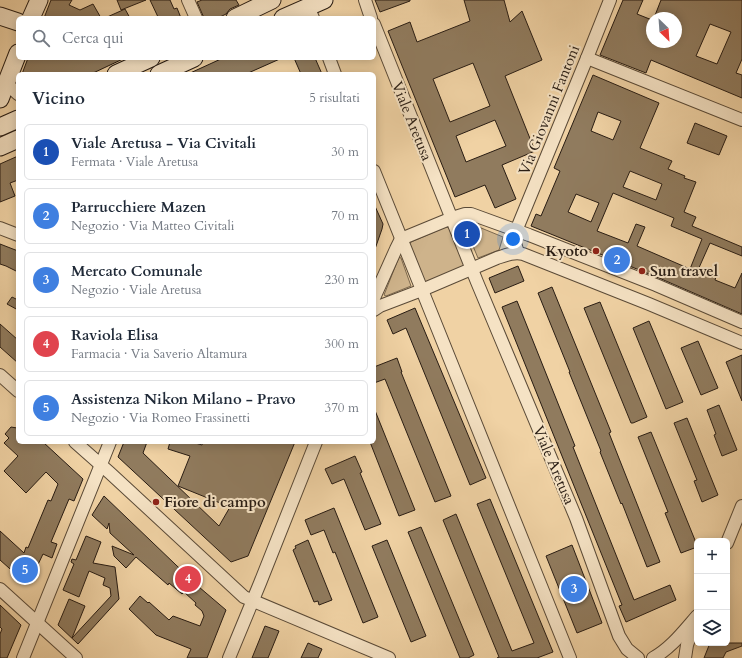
<!DOCTYPE html>
<html lang="it">
<head>
<meta charset="utf-8">
<style>
  body { margin:0; font-family:Cardo,serif; background:#f6f6f7; color:#1f2937 }
  .controls { position:absolute; right:12px; bottom:12px; display:grid; overflow:hidden; border-radius:6px; box-shadow:0 2px 10px #0003 }
  .controls button { width:36px; height:36px; display:grid; place-items:center; padding:0; border:0; border-bottom:1px solid #e0e1e3; background:#fff; color:#1f2937; font:20px sans-serif }
  .compass { position:absolute; left:646px; top:12px; width:36px; height:36px; border-radius:50%; background:#fff; box-shadow:0 2px 10px #0003; rotate:155deg }
  .you { position:absolute; left:513px; top:239px; width:14px; height:14px; margin:-10px; border:3px solid #fff; border-radius:50%; background:#1a73e8; box-shadow:0 0 0 6px #1a73e833 }
  .badge { display:grid; place-items:center; width:26px; height:26px; border-radius:50%; background:#8f2418; color:#fff; font-size:13px; font-weight:700 }
  .pin { position:absolute; translate:-50% -50%; border:2px solid #fff; box-shadow:0 1px 4px #0006 }
  .list { margin:0; padding:0; list-style:none }
  h2 { display:flex; justify-content:space-between; align-items:center; height:52px; margin:0; padding:0 16px; font-size:17px }
  h2 small { font-size:13px; font-weight:400; color:#747a83 }
  .list li { display:grid; grid-template-columns:26px 1fr auto; gap:12px; align-items:center; box-sizing:border-box; height:56px; margin:0 8px 8px; padding:0 8px; border:1px solid #e0e1e3; border-radius:6px }
  .list b { display:block; font-size:15px; white-space:nowrap }
  .list p { margin:0; font-size:13px; white-space:nowrap; color:#747a83 }
  .list em { font-size:13px; font-style:normal; color:#747a83 }
  .icon { flex:none; width:22px; height:22px; fill:none; stroke:currentColor; stroke-width:2; stroke-linecap:round; stroke-linejoin:round }
  .map { position:relative; flex:none; width:742px; height:658px; overflow:hidden }
  .search { position:absolute; background:#fff; box-shadow:0 2px 10px #0003; left:16px; top:16px; width:360px; height:44px; display:flex; align-items:center; gap:10px; box-sizing:border-box; padding:0 14px; border-radius:6px; color:#747a83; font-size:15px }
  .panel { position:absolute; background:#fff; box-shadow:0 2px 10px #0003; left:16px; top:72px; width:360px; height:372px; border-radius:6px }
  .map>svg:first-child { display:block }
  .green { fill:#ceb38b; stroke:#7b684f }
  .building { fill:#907b5e; stroke:#281c13; fill-rule:evenodd }
  .lines { fill:none; stroke-linecap:round; stroke-linejoin:round }
  .street-casing { stroke:#5a4a37; stroke-width:14 }
  .secondary-casing { stroke:#281c13; stroke-width:19 }
  .street { stroke:#f5e2c4; stroke-width:12 }
  .secondary { stroke:#f5e2c4; stroke-width:17 }
  .poi-dot { fill:#8f2418; stroke:#f5e2c4; stroke-width:1.5 }
  .labels { text-anchor:middle; dominant-baseline:central; stroke-width:4; stroke-linejoin:round; paint-order:stroke }
  .street-label { font-size:15px; fill:#281c13; stroke:#f5e2c4 }
  .poi-label { font-size:15px; font-weight:bold; fill:#281c13; stroke:#f5e2c4; text-anchor:start }
</style>
</head>
<body>
<div class="map">
<svg width="742" height="658" viewBox="0 0 742 658">
  <rect width="100%" height="100%" fill="#f0d2a4"/>
  <filter id="stains"><feTurbulence type="fractalNoise" baseFrequency=".005" numOctaves="4"/><feColorMatrix values="0 0 0 0 .2 0 0 0 0 .09 0 0 0 0 .02 0 0 0 .5 -.17"/></filter>
  <radialGradient id="worn" r=".72"><stop offset=".6" stop-color="#630" stop-opacity="0"/><stop offset="1" stop-color="#630" stop-opacity=".3"/></radialGradient>
  <!-- green -->
  <g class="green">
    <path d="M469,223L503,237L499,250L478,258L465,227Z"/>
    <path d="M446,227L452,229L465,263L462,269L427,283L422,282L408,247L411,242Z"/>
    <path d="M399,257L401,258L411,286L386,296L384,295Z"/>
  </g>
  <!-- building -->
  <g class="building">
    <path d="M51,0H72L69,5L80,10L93,4L101,18H44Z"/>
    <path d="M117,0H146L121,10Z"/>
    <path d="M150,0H170L174,9L177,8L181,18H156L158,17Z"/>
    <path d="M202,0H236L239,5L230,9L226,14L218,18H204L197,2Z"/>
    <path d="M375,0H410V1L380,12Z"/>
    <path d="M464,0H504L510,22L522,11L542,60L505,76L535,151L502,165L516,199L495,208L485,185L455,197L388,31L410,22L417,42L470,21ZM473,63L490,106L450,122L433,79ZM495,120L506,146L466,162L456,136Z"/>
    <path d="M623,0H643L637,14L652,20V42H676V18H654L661,0H742V59L736,73L742,75V98L651,60L646,73L600,55ZM710,24L731,32L717,64L696,56Z"/>
    <path d="M125,9L130,18H105Z"/>
    <path d="M28,58H125L91,74H22Z"/>
    <path d="M223,58H282L246,74H188Z"/>
    <path d="M294,58H315L322,74H301Z"/>
    <path d="M593,75L659,103L640,148L672,161L668,169L685,176L684,178L696,182L684,212L696,217L692,226L742,247V256L710,243L698,270L716,277L715,280L735,288L742,273V314L659,278L531,226L536,214L541,216L560,171L554,168ZM598,112L621,121L613,140L591,131ZM630,171L662,184L656,200L623,187ZM613,193L674,218L671,226L702,239L690,269L637,246L645,227L636,224L628,243L597,231ZM576,194L599,203L591,222L568,212Z"/>
    <path d="M695,123L727,136L719,155L687,143Z"/>
    <path d="M18,156V180L10,183L15,196L0,202V164Z"/>
    <path d="M374,204L383,224L382,229L375,249Z"/>
    <path d="M0,244L18,251V272L6,266L0,264Z"/>
    <path d="M518,266L524,281L495,293L489,278Z"/>
    <path d="M552,287L611,432L609,433L660,562L647,567L622,503L621,504L600,452L601,451L569,372H570L538,293Z"/>
    <path d="M12,297L18,300V310L7,304Z"/>
    <path d="M517,301L575,446L573,447L634,600L670,585L676,600L626,622L619,606L622,605L502,307Z"/>
    <path d="M600,302L647,417L633,423H631L584,308Z"/>
    <path d="M415,308L486,478L470,485L406,328L393,334L387,320Z"/>
    <path d="M649,321L683,402L666,409L633,328Z"/>
    <path d="M0,324L18,340V363L0,347Z"/>
    <path d="M698,341L718,388L701,395L681,348Z"/>
    <path d="M742,355V401L726,362Z"/>
    <path d="M397,358L402,372H401L451,496L435,502L385,379L374,383V367Z"/>
    <path d="M719,405L737,450L722,456L714,435L716,434L707,410Z"/>
    <path d="M374,408L415,510L399,516L370,442H374Z"/>
    <path d="M687,418L718,495L702,502L694,481L697,480L674,423Z"/>
    <path d="M11,427L17,428L18,427V442H43L83,479L74,501L69,499L51,542L57,544L52,558L43,554L34,573L18,576L0,560V531L24,553L26,547L28,548L48,500L51,501L58,484L46,472L26,493L4,471L18,456L4,443L9,438L5,434Z"/>
    <path d="M651,432L697,545V547L681,553L665,513L668,512L638,437Z"/>
    <path d="M124,442H147L143,453L219,526L230,507L178,486L190,456L168,449L170,442H192L202,445L203,442H295L248,556L231,562L118,457Z"/>
    <path d="M355,456L362,472L360,473L381,524L365,530L344,479L332,484L325,469Z"/>
    <path d="M104,496L199,587L226,610L207,658H187L191,649L156,635L129,609L140,596L148,603L149,602L169,620L173,616L200,626L204,616L202,611L195,605L196,603L184,592L182,594L169,583L168,585L136,557L126,568L114,556L112,546L134,555L110,533L109,523L107,529L92,515Z"/>
    <path d="M490,499L553,652L537,658H497L499,657L443,520L456,514L512,651L534,643L477,504Z"/>
    <path d="M334,508L378,617L363,623L335,552L333,553L324,530L311,535L305,520Z"/>
    <path d="M421,527L474,655L468,658H460L408,532Z"/>
    <path d="M86,536L101,542L93,563L115,567L119,599L78,644L58,625L69,599L85,606L72,638L111,596L110,588L103,585L105,578L89,571L79,597L63,590L74,564L71,562L72,559L76,560Z"/>
    <path d="M308,540L332,600L319,605L318,601L314,602L293,550L296,548L295,546Z"/>
    <path d="M387,540L426,636L411,642L372,546Z"/>
    <path d="M572,545L602,623L577,633L546,556Z"/>
    <path d="M0,605L21,625L7,658H0V634L2,629L0,627Z"/>
    <path d="M265,626L279,631L268,658H252Z"/>
    <path d="M308,643L322,649L318,658H301Z"/>
    <path d="M710,643H742V646L726,652L723,658H704Z"/>
  </g>
  <g class="lines">
    <defs>
      <g id="street">
        <path d="M188,0L196,18"/>
        <path d="M365,0L371,18"/>
        <path d="M308,6L313,18"/>
        <path d="M374,24L477,282L576,518L619,636L627,649L638,658"/>
        <path d="M329,58L335,74"/>
        <path d="M587,58L742,120"/>
        <path d="M6,83L18,94"/>
        <path d="M374,171L422,290L570,658"/>
        <path d="M0,228L18,235"/>
        <path d="M401,239L452,218L465,214H471L529,235L656,285L742,322"/>
        <path d="M518,253L515,243L516,231L587,58L610,0"/>
        <path d="M374,298L396,249L401,239"/>
        <path d="M374,310L380,306L422,290L497,258C506,255 514,252 523,254L649,304L742,343"/>
        <path d="M0,375L18,391"/>
        <path d="M75,442L110,473L244,597L389,658"/>
        <path d="M727,543L742,506"/>
        <path d="M0,589L76,658"/>
        <path d="M23,658L110,442"/>
        <path d="M229,658L260,583L316,442"/>
        <path d="M653,658C671,648 683,632 697,616"/>
        <path d="M685,658L687,645L694,624"/>
      </g>
      <g id="secondary">
        <path d="M0,16L18,22"/>
        <path d="M31,18L39,0"/>
        <path d="M235,18L272,0"/>
        <path d="M283,18L324,0"/>
        <path d="M116,74L151,58"/>
        <path d="M159,74L194,58"/>
        <path d="M0,99L18,53"/>
        <path d="M0,127L18,119"/>
        <path d="M0,147L18,139"/>
      </g>
    </defs>
    <!-- street casing -->
    <use href="#street" class="street-casing"/>
    <!-- secondary casing -->
    <use href="#secondary" class="secondary-casing"/>
    <!-- street -->
    <use href="#street" class="street"/>
    <!-- secondary -->
    <use href="#secondary" class="secondary"/>
  </g>
  <!-- markers -->
  <g class="poi-dot">
    <circle cx="596" cy="251" r="4"/>
    <circle cx="642" cy="271" r="4"/>
    <circle cx="156" cy="502" r="4"/>
  </g>
  <g class="labels">
    <!-- street labels -->
    <g class="street-label">
      <text transform="translate(549 110) rotate(-68)">Via Giovanni Fantoni</text>
      <text transform="translate(412 121) rotate(68)">Viale Aretusa</text>
      <text transform="translate(554 465) rotate(67)">Viale Aretusa</text>
    </g>
    <!-- poi labels -->
    <g class="poi-label">
      <text x="588" y="251" text-anchor="end">Kyoto</text>
      <text x="650" y="271">Sun travel</text>
      <text x="164" y="502">Fiore di campo</text>
    </g>
  </g>
  <rect width="100%" height="100%" filter="url(#stains)"/>
  <rect width="100%" height="100%" fill="url(#worn)"/>
</svg>
<div class="controls">
<button>+</button>
<button>−</button>
<button><svg class="icon" aria-label="layers" viewBox="0 0 24 24"><path d="M12 4l9 5-9 5-9-5zM3 14l9 5 9-5"/></svg></button>
</div>
<svg class="compass" viewBox="-18 -18 36 36"><path d="M0-13l5 13h-10z" fill="#e53935"/><path d="M0 13l5-13h-10z" fill="#747a83"/></svg>
<div class="you"></div>
<div class="pin badge" style="left:467px;top:234px;background:#1a4fb4">1</div>
<div class="pin badge" style="left:617px;top:260px;background:#3f7fe0">2</div>
<div class="pin badge" style="left:574px;top:589px;background:#3f7fe0">3</div>
<div class="pin badge" style="left:188px;top:579px;background:#e0444e">4</div>
<div class="pin badge" style="left:25px;top:570px;background:#3f7fe0">5</div>
<div class="search"><svg class="icon" aria-label="search" viewBox="0 0 24 24"><circle cx="10" cy="10" r="6"/><path d="M15 15l6 6"/></svg>Cerca qui</div>
<section class="panel">
<h2>Vicino<small>5 risultati</small></h2>
<ul class="list">
<li><span class="badge" style="background:#1a4fb4">1</span><div><b>Viale Aretusa - Via Civitali</b><p>Fermata · Viale Aretusa</p></div><em>30 m</em></li>
<li><span class="badge" style="background:#3f7fe0">2</span><div><b>Parrucchiere Mazen</b><p>Negozio · Via Matteo Civitali</p></div><em>70 m</em></li>
<li><span class="badge" style="background:#3f7fe0">3</span><div><b>Mercato Comunale</b><p>Negozio · Viale Aretusa</p></div><em>230 m</em></li>
<li><span class="badge" style="background:#e0444e">4</span><div><b>Raviola Elisa</b><p>Farmacia · Via Saverio Altamura</p></div><em>300 m</em></li>
<li><span class="badge" style="background:#3f7fe0">5</span><div><b>Assistenza Nikon Milano - Pravo</b><p>Negozio · Via Romeo Frassinetti</p></div><em>370 m</em></li>
</ul>
</section>
</div>
</body>
</html>
